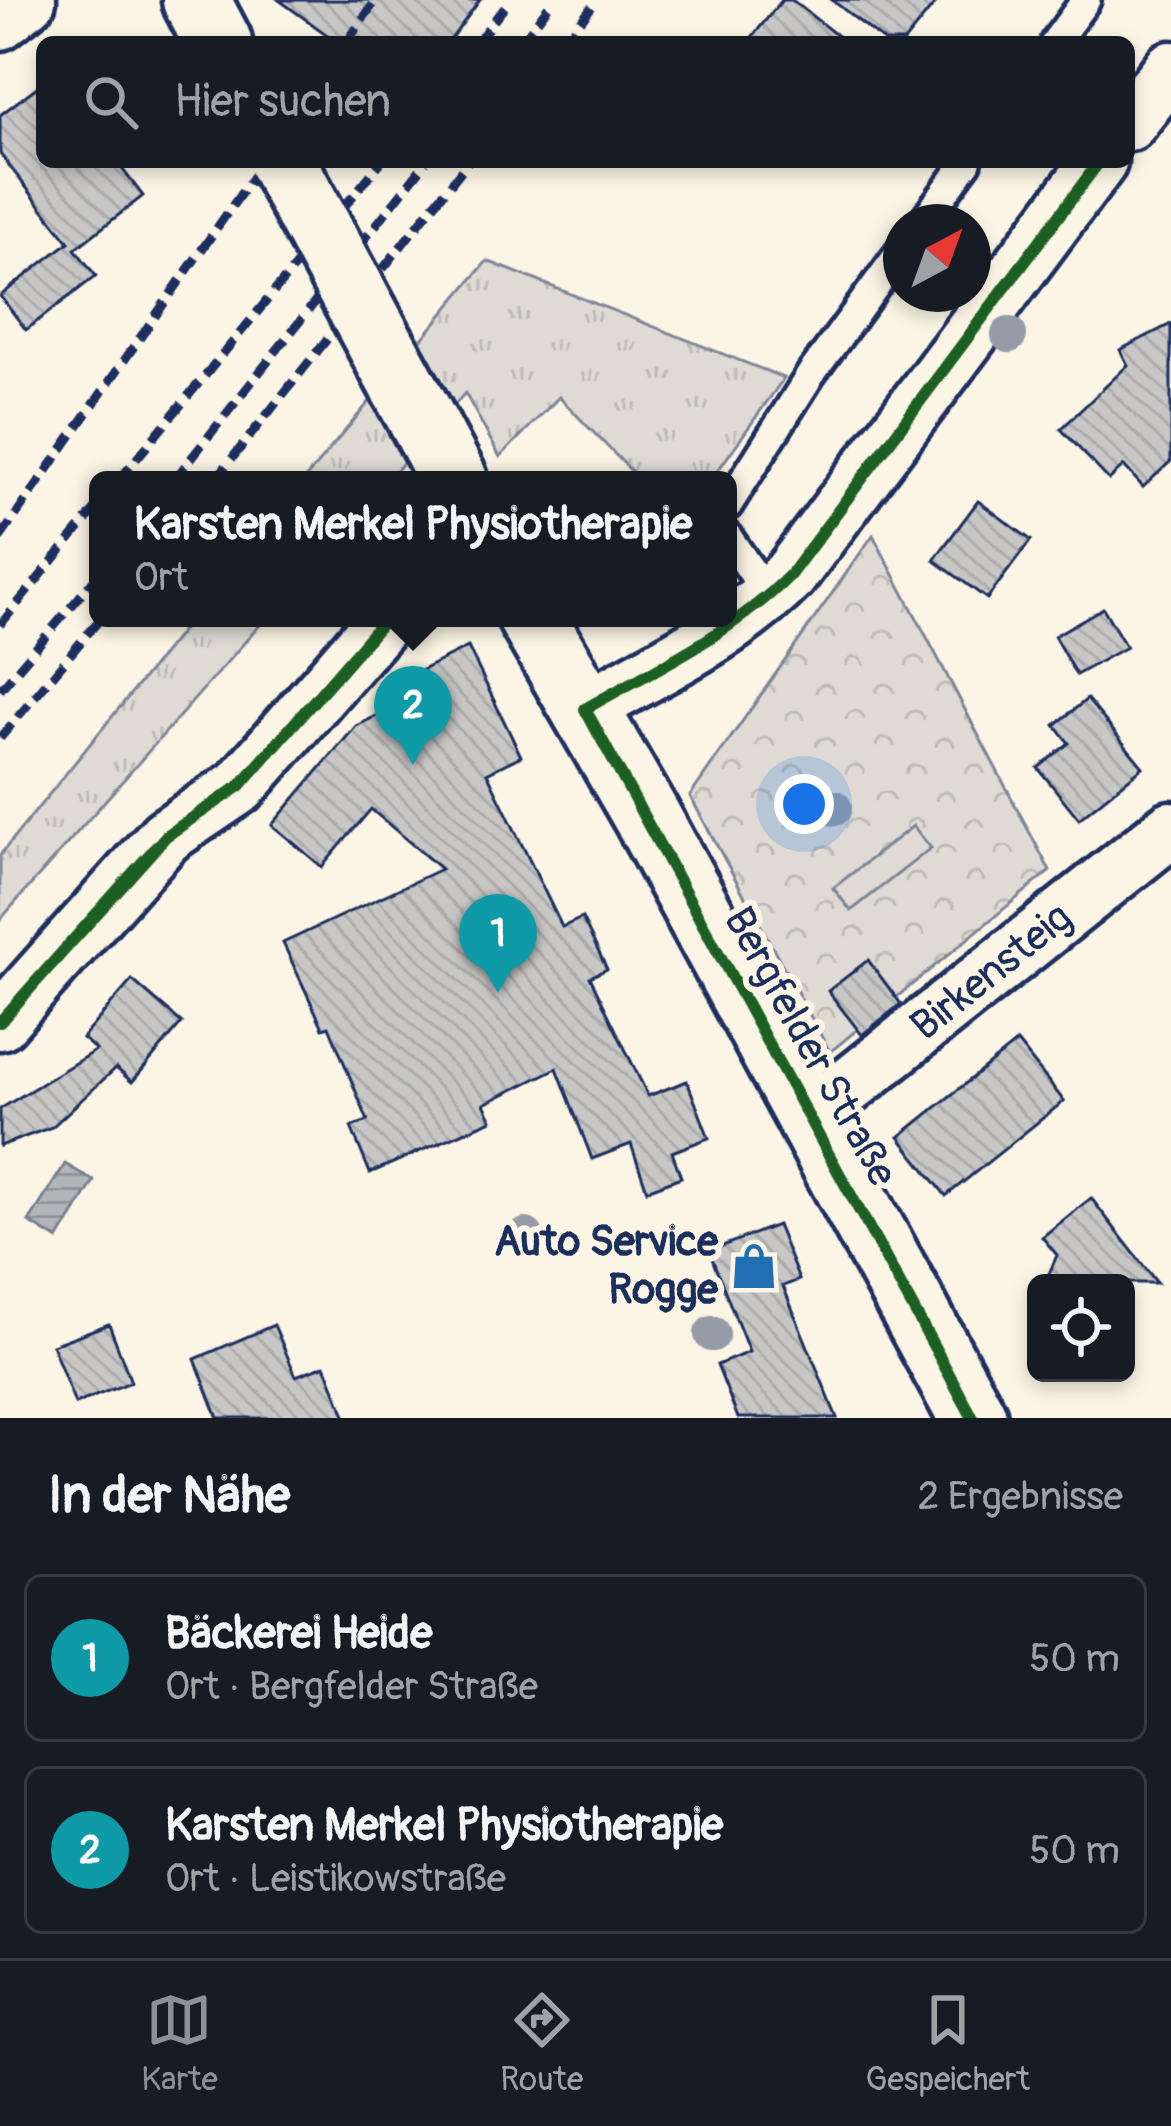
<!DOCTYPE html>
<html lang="de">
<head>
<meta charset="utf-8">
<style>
  body { margin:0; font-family:Pangolin,sans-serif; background:#20242c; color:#f1f3f6 }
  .controls { position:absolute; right:36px; bottom:36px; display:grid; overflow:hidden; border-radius:18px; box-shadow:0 6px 18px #0003 }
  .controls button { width:108px; height:108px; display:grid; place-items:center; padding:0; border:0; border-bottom:3px solid #363941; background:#171b24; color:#f1f3f6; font:60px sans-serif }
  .compass { position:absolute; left:883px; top:204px; width:108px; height:108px; border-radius:50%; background:#171b24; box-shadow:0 6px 18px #0003; rotate:41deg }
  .you { position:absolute; left:804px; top:804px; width:42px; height:42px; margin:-30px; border:9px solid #fff; border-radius:50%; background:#1a73e8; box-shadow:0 0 0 18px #1a73e833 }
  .badge { display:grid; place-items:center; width:78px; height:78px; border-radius:50%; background:#8c9099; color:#fff; font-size:39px; font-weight:700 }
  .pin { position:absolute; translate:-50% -99px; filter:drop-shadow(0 3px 6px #0008) }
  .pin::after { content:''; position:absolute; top:63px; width:42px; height:36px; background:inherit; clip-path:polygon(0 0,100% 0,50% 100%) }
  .popup { position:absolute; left:89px; top:471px; width:648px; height:156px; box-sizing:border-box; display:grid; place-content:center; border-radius:18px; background:#171b24; filter:drop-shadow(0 3px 9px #0005); font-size:39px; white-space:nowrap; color:#9ea1a6 }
  .popup b { font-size:45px; color:#f1f3f6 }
  .popup::after { content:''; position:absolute; left:50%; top:100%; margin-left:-24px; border:24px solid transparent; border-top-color:#171b24 }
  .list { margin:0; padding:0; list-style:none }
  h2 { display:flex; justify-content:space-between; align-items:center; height:156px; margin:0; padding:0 48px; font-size:51px }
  h2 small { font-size:39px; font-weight:400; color:#9ea1a6 }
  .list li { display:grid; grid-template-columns:78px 1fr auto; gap:36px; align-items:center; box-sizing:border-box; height:168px; margin:0 24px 24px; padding:0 24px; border:3px solid #363941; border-radius:18px }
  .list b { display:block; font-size:45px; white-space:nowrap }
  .list p { margin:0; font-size:39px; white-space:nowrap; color:#9ea1a6 }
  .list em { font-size:39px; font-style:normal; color:#9ea1a6 }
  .icon { flex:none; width:66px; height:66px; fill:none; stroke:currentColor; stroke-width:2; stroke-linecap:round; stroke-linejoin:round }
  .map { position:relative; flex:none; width:1171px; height:1418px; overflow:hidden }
  .search { position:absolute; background:#171b24; box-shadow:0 6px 18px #0003; left:36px; right:36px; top:36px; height:132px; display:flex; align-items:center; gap:30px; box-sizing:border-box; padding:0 42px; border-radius:18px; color:#9ea1a6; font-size:45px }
  .sheet { height:540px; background:#171b24 }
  nav { display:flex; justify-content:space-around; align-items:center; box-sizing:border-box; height:168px; border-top:3px solid #363941; background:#171b24; font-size:33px; color:#9ea1a6 }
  nav a { display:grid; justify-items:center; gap:6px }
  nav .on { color:#8c9099 }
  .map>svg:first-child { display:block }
  .grass { fill:url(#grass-tufts); stroke:#7d8599; stroke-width:3 }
  .park { fill:url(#park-crowns); stroke:#7d8599; stroke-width:3 }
  .pitch { fill:#dfdbd4; stroke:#7d8599; stroke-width:3 }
  .water { fill:url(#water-rules); stroke:#767f94; stroke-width:3 }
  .building { fill:url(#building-back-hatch); stroke:#1b2f5e; stroke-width:3 }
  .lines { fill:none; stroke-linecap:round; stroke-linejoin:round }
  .lane-casing { stroke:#1b2f5e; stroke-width:36 }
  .street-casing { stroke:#1b2f5e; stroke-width:63 }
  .primary-casing { stroke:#1b2f5e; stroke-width:75 }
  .lane { stroke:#fcf5e5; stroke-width:27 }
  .street { stroke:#fcf5e5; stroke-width:54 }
  .primary { stroke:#fcf5e5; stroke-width:66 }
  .rail { stroke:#1b2f5e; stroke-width:9; stroke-dasharray:18 9; stroke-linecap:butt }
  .primary-bridge-casing { stroke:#1b2f5e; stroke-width:75; stroke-linecap:butt }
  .primary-bridge { stroke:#fcf5e5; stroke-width:66 }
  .cycleway-casing { stroke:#fcf5e5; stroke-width:20 }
  .cycleway { stroke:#1b5e20; stroke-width:12 }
  .tree { fill:#969ba8 }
  .labels { text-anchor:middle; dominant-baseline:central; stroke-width:12; stroke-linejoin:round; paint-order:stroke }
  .street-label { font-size:42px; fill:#1b2f5e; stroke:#fcf5e5 }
  .poi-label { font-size:42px; font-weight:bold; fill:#1b2f5e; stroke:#fcf5e5; text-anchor:end }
</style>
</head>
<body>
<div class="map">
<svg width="1171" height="1418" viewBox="0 0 1171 1418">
  <defs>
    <pattern id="grass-tufts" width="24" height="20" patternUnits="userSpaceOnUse" patternTransform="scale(3)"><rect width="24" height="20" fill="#dfdbd4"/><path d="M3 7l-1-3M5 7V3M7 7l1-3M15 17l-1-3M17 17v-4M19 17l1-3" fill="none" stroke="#bfbcb8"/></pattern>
    <pattern id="park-crowns" width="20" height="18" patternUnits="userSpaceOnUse" patternTransform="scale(3)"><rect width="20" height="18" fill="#dfdbd4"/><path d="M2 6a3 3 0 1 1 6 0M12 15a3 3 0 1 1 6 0" fill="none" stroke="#bfbcb8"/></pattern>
    <pattern id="water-rules" width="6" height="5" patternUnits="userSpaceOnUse" patternTransform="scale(3)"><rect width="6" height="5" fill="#b2b4b8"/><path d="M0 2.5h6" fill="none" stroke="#909399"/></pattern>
    <pattern id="building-back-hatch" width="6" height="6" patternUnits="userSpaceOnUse" patternTransform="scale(3)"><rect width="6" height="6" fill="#c8c7c6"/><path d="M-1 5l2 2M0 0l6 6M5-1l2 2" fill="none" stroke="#ababac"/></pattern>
  </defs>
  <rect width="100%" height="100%" fill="#fcf5e5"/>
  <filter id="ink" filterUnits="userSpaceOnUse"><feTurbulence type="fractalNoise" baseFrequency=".00833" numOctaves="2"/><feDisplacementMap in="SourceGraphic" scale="24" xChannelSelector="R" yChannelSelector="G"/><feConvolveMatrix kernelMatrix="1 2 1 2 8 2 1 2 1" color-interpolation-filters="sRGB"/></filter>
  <g filter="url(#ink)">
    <!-- grass -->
    <g class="grass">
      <path d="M487,261L784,378L711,480H640L559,397L500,457L465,393L388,480H304Z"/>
      <path d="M192,618H266L0,920V855Z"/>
    </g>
    <!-- park -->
    <path class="park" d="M873,535L1050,871L830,1052L690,796Z"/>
    <!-- pitch -->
    <path class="pitch" d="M913,826L931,848L851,911L833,888Z"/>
    <!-- water -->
    <path class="water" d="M65,1164L94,1181L58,1240L29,1222Z"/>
    <!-- building -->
    <g class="building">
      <path d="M279,0H480L449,42H337Z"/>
      <path d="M782,0H792L845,42H748Z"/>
      <path d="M832,0H938L904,42H885Z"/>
      <path d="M42,83V162H117L143,196L75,249L96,276L26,330L0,296L69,242L0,154V115Z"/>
      <path d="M1171,324V461L1143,487L1124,466L1109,480L1061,429L1128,365L1120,350Z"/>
      <path d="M978,501L1031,540L987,599L934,560Z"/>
      <path d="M1103,608L1126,647L1076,675L1054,636Z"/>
      <path d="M468,647L521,756L487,773L562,927L582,918L607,969L590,977L648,1096L687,1081L709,1138L672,1152L681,1177L647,1190L631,1144L592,1159L557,1068L484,1104L492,1120L370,1173L351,1127L368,1121L329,1026L323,1028L283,943L441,869L371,809L322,867L272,825L356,726L399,705L390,686Z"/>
      <path d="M1087,699L1143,767L1079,819L1038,768L1069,743L1055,725Z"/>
      <path d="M868,960L901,1004L862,1035L828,991Z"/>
      <path d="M132,980L182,1023L132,1082L116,1068L52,1127L0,1146V1109L96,1050L82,1038Z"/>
      <path d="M1017,1042L1064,1101L946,1196L899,1137Z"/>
      <path d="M1091,1198L1157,1283H1045L1057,1255L1042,1237Z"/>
      <path d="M777,1225L799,1280L783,1286L837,1418H738L717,1365L749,1352L709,1251Z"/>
      <path d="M109,1324L131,1382L75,1404L52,1345Z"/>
      <path d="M274,1325L296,1376L325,1365L346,1418H218L195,1359Z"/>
    </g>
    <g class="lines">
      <defs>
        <g id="lane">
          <path d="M1055,42L1086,0"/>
          <path d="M923,222L967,162"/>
          <path d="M728,505L811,374L901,251"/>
          <path d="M728,537L769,597"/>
        </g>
        <g id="street">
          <path d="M0,22L28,0"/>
          <path d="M1129,123L1171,69"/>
          <path d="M585,709C656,668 732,634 790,575L1099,162"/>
          <path d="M0,1022L166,836L240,786L386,618"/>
          <path id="s1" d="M811,1116L1171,829"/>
        </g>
        <g id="primary">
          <path d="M196,0L218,42"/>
          <path d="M429,433L454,480"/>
          <path d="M532,618L647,817L973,1418"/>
        </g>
      </defs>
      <!-- lane casing -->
      <use href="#lane" class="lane-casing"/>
      <!-- street casing -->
      <use href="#street" class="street-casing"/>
      <!-- primary casing -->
      <use href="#primary" class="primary-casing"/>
      <!-- lane -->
      <use href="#lane" class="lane"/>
      <!-- street -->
      <use href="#street" class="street"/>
      <!-- primary -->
      <use href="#primary" class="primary"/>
      <!-- rail -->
      <g class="rail">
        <path d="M347,42L376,0"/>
        <path d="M477,42L510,0"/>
        <path d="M521,42L553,0"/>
        <path d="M564,42L597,0"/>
        <path d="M119,480L381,162"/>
        <path d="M174,480L426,162"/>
        <path d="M215,480L468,162"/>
        <path d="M0,538L263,162"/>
        <path d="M0,625L98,506"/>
        <path d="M0,690L98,575"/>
        <path d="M0,738L101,618"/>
      </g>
      <defs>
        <path id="primary-bridge" d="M282,162L429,433"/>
      </defs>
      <!-- primary-bridge casing -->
      <use href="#primary-bridge" class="primary-bridge-casing"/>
      <!-- primary-bridge -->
      <use href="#primary-bridge" class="primary-bridge"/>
      <defs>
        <g id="cycleway">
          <path d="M0,1022L166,836L240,786L386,618"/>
          <path d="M973,1418L585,709C656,668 732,634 790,575L1099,162"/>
        </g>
      </defs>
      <!-- cycleway casing -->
      <use href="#cycleway" class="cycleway-casing"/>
      <!-- cycleway -->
      <use href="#cycleway" class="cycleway"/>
    </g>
    <!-- trees -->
    <g class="tree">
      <circle cx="1009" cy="335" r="18"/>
      <circle cx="834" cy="808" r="18"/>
      <circle cx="526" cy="1236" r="18"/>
      <circle cx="712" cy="1334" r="18"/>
    </g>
  </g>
  <!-- icons -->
  <defs>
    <symbol id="shop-bare" viewBox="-9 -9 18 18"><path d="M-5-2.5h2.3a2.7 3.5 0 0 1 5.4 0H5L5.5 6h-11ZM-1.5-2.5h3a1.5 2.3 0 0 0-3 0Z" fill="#1f6fb2" stroke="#fcf5e5" stroke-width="2.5" paint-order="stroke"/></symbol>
  </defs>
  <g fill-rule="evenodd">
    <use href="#shop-bare" x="721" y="1233" width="66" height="66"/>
  </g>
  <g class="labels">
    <!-- street labels -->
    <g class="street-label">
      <text stroke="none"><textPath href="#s1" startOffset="231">Birkensteig</textPath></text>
      <text transform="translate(810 1047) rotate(61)">Bergfelder Straße</text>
    </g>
    <!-- poi labels -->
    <g class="poi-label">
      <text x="718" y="1242">Auto Service<tspan x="718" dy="48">Rogge</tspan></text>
    </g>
  </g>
</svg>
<div class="controls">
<button><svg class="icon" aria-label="locate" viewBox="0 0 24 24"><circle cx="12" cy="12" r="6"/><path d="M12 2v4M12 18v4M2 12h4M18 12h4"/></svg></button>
</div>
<svg class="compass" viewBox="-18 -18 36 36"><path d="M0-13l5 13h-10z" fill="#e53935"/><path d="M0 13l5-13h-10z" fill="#9ea1a6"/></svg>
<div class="you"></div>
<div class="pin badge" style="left:498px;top:993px;background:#0f9aa8">1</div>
<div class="pin badge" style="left:413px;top:765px;background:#0f9aa8">2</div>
<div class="popup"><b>Karsten Merkel Physiotherapie</b>Ort</div>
<div class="search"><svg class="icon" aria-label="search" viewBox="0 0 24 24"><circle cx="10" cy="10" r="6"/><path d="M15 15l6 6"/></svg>Hier suchen</div>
</div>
<section class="sheet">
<h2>In der Nähe<small>2 Ergebnisse</small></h2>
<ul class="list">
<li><span class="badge" style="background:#0f9aa8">1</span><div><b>Bäckerei Heide</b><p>Ort · Bergfelder Straße</p></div><em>50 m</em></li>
<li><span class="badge" style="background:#0f9aa8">2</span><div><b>Karsten Merkel Physiotherapie</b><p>Ort · Leistikowstraße</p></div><em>50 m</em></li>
</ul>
</section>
<nav>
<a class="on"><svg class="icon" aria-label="map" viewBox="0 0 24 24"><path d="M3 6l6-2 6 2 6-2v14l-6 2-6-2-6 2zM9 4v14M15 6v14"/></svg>Karte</a>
<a><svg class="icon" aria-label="directions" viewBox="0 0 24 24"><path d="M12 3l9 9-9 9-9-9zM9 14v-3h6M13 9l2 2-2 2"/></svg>Route</a>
<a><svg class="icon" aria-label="saved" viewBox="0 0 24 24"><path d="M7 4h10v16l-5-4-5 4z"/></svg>Gespeichert</a>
</nav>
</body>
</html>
